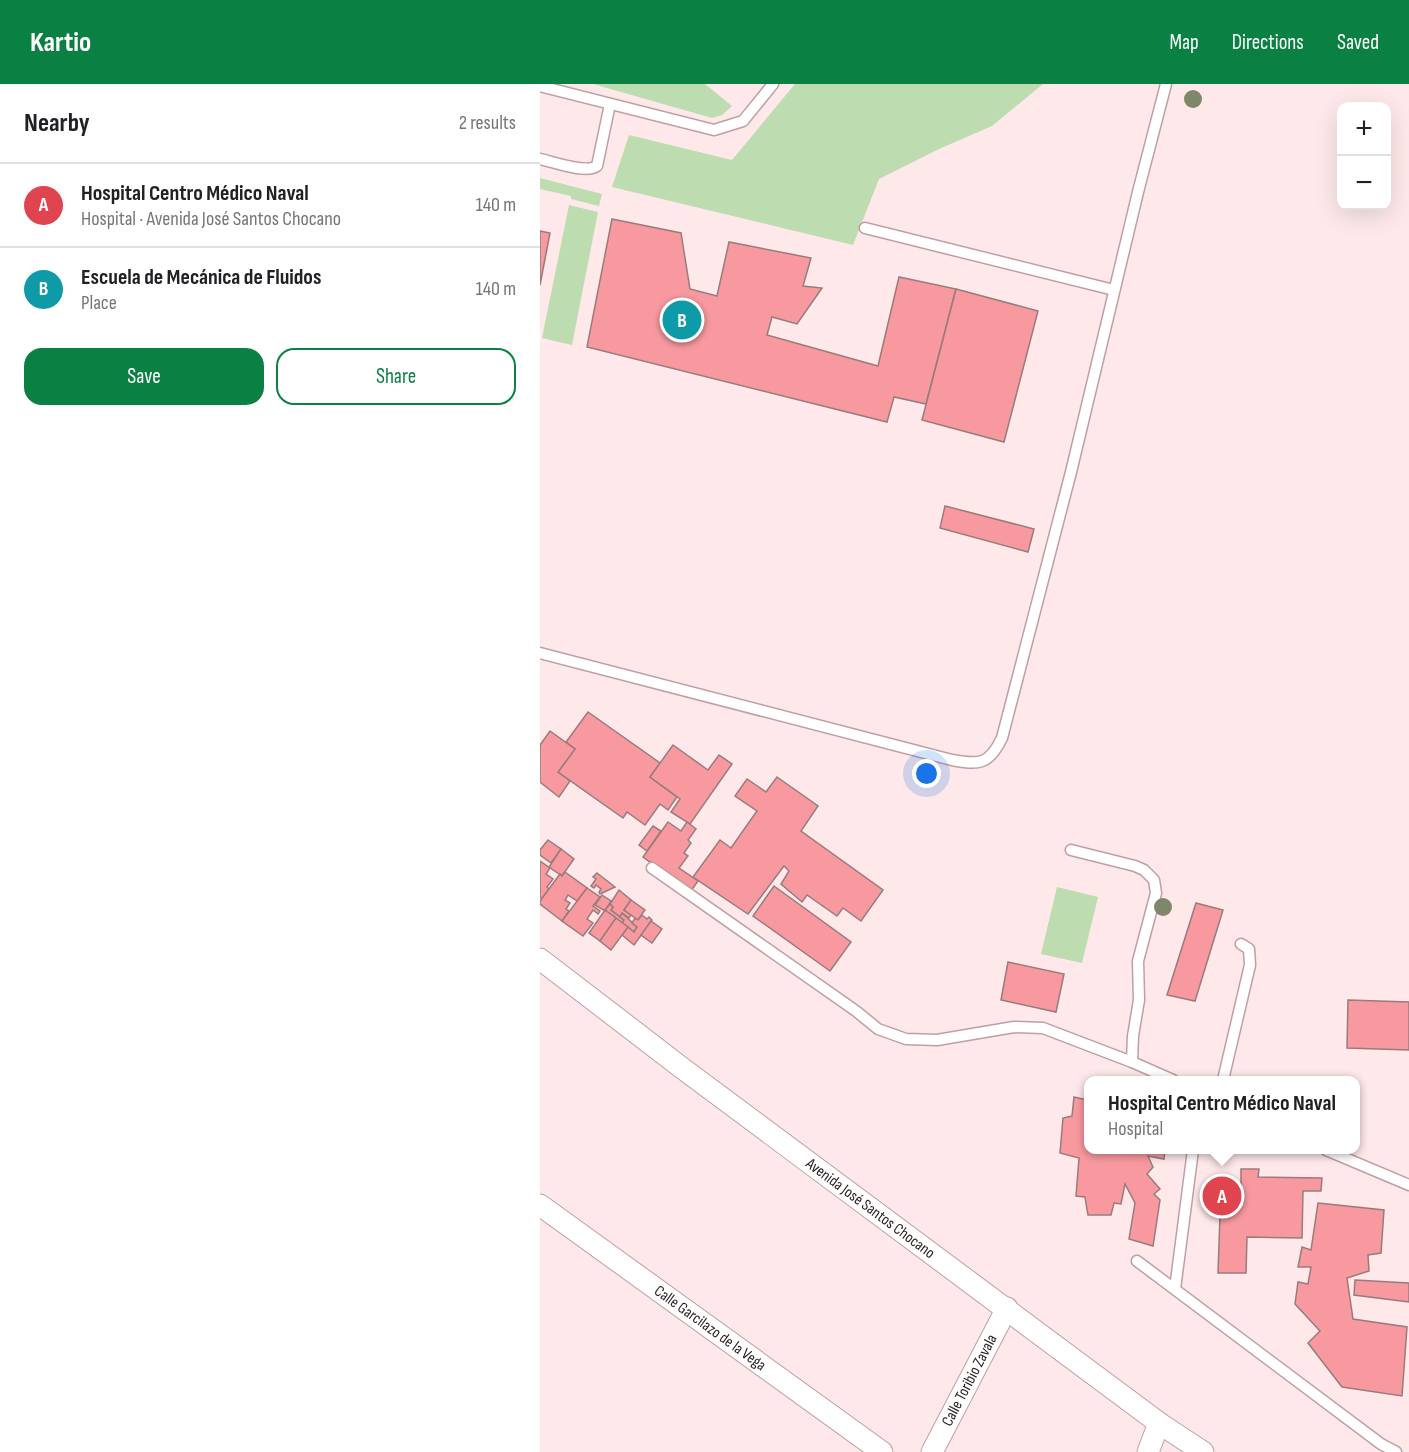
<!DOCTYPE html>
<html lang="en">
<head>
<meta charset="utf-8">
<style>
  body { margin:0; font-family:"Sofia Sans Condensed",sans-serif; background:#f6f6f6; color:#202124 }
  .controls { position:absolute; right:18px; top:18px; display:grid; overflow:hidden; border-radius:12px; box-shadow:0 6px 24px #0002 }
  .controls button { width:54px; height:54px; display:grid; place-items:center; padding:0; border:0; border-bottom:2px solid #e0e0e0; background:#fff; color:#202124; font:30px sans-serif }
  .you { position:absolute; left:387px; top:690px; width:21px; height:21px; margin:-15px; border:4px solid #fff; border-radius:50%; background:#1a73e8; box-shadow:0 0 0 9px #1a73e833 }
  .badge { display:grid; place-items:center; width:39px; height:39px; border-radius:50%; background:#0b8043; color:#fff; font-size:20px; font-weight:700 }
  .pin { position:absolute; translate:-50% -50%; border:3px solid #fff; box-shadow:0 2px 6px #0006 }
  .popup { position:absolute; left:544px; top:992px; width:276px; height:78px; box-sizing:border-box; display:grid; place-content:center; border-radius:12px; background:#fff; filter:drop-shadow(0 2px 4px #0005); font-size:20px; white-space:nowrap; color:#757577 }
  .popup b { font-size:22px; color:#202124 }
  .popup::after { content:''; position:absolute; left:50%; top:100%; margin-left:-12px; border:12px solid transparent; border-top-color:#fff }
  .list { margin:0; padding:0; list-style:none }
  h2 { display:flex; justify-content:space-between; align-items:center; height:78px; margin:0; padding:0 24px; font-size:26px }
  h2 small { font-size:20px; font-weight:400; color:#757577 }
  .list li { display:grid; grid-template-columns:39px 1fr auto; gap:18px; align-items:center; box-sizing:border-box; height:84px; padding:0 24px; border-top:2px solid #e0e0e0 }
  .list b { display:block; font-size:22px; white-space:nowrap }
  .list p { margin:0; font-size:20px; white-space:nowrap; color:#757577 }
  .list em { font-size:20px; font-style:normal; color:#757577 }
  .actions { display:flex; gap:12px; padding:18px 24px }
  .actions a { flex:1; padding:14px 0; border:2px solid #0b8043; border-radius:18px; text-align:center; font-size:21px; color:#0b8043 }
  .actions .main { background:#0b8043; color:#fff }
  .map { position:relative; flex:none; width:869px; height:1368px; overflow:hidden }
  header { display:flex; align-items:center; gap:36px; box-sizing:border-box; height:84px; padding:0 30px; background:#0b8043; color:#fff }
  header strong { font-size:28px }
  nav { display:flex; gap:33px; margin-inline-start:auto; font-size:21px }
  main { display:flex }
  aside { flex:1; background:#fff }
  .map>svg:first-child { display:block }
  .green { fill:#bddcb0 }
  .building { fill:#f899a0; stroke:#9a7b7c; stroke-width:1.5 }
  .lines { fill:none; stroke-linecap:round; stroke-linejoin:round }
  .lane-casing { stroke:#c09fa1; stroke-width:13 }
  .street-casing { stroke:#c09fa1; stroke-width:23 }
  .lane { stroke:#fff; stroke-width:10 }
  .street { stroke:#fff; stroke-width:21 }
  .tree { fill:#7f876a }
  .labels { text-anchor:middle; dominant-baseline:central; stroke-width:5; stroke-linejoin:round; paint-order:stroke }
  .street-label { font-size:16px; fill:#291d1d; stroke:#fff }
</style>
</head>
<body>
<header>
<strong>Kartio</strong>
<nav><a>Map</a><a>Directions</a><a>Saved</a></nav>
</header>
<main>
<aside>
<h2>Nearby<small>2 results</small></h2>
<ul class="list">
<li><span class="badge" style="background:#e0444e">A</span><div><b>Hospital Centro Médico Naval</b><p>Hospital · Avenida José Santos Chocano</p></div><em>140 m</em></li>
<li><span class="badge" style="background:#0f9aa8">B</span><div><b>Escuela de Mecánica de Fluidos</b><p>Place</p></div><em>140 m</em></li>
</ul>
<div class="actions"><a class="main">Save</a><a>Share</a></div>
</aside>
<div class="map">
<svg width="869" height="1368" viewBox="0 0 869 1368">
  <rect width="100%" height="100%" fill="#fee8e9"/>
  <!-- green -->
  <g class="green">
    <path d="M53,0H165L192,22L182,31L172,34Z"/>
    <path d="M255,0H503L452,42L399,65L339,95L313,161L72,103L89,51L192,76Z"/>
    <path d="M0,94L62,110L59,122L31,115V112L0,105Z"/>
    <path d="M29,121L58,128L32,261L2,254Z"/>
    <path d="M517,803L558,813L542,879L501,870Z"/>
  </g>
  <!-- building -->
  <g class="building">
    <path d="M72,135L141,149L150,205L177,212L189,158L271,174L263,202L282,204L257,240L232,233L227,251L338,282L359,193L416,205L386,320L354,313L347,338L47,263Z"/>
    <path d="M0,147L10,149L0,201Z"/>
    <path d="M416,205L498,227L464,358L382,336Z"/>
    <path d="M405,422L494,445L488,468L400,444Z"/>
    <path d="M48,628L120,679L110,693L137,713L128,726L120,720L105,741L87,728L83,734L18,688L35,665L26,658Z"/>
    <path d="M10,647L35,665L18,688L30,697L19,713L0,698V661Z"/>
    <path d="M133,661L168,686L179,671L192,680L150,740L131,728L140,715L110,693Z"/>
    <path d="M237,693L278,722L261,747L343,806L321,837L303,824L297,832L267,811L262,818L241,800L249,787L244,782L208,830L153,793L180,756L191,764L217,727L195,712L207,695L226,708Z"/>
    <path d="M128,738L141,747L147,738L156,745L148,756L151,759L144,769L148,772L139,784L158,797L151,807L103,773Z"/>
    <path d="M113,742L121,747L107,767L99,761Z"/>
    <path d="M8,756L21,765L11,779L0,771V766Z"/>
    <path d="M21,765L34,775L22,792L9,783Z"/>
    <path d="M0,777L10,784L6,790L13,795L7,803L9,805L2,815L0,813Z"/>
    <path d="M25,788L47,804L37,817L28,811L25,816L30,819L26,825L29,827L22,837L0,820V817L20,790L22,792Z"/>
    <path d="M57,789L75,803L60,810L59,808L61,805L56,801L54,804L51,802L56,795L53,793Z"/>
    <path d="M234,802L311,858L290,887L213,832Z"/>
    <path d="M47,804L60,813L53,822L60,827L58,830L53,826L47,835L53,839L43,852L22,837Z"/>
    <path d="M79,806L91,816L84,826L91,831L89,834L82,829L80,833L71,826L73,823L70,820Z"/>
    <path d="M62,811L71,817L65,827L55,821Z"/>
    <path d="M91,816L105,826L98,836L84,826Z"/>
    <path d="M656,819L683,826L655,917L627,911Z"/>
    <path d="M70,820L73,823L71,826L84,836L82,839L65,826Z"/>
    <path d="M65,826L76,834L60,857L49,849Z"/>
    <path d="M82,829L97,843L94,848L82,839L84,836L80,833Z"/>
    <path d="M102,831L107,835L109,833L112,836L94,861L82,851L88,843L94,848L97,843L92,839L95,834L98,836Z"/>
    <path d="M76,834L88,843L71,866L60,857Z"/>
    <path d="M111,837L122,845L112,859L101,851Z"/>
    <path d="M468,878L524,890L516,928L461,916Z"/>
    <path d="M808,916L869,918V966L807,964Z"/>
    <path d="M534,1013L548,1016V1066H625L624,1075L608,1072L613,1083L607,1090L620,1105L614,1110L620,1116L613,1162L589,1155L595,1119L585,1100L581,1120L574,1119L571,1131H548L545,1113L536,1112L539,1074L520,1069L523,1034L532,1032Z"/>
    <path d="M701,1085H719L718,1093L782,1094L781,1107H763L762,1154L707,1153L706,1189H678L681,1103H701Z"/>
    <path d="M778,1119L844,1126L841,1169L828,1171L829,1187L807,1194L813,1235L867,1243L862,1312L802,1303L768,1259L780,1247L755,1220L758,1198L768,1200L771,1183H758L762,1163L771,1166Z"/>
    <path d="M815,1196L869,1199V1218L814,1211Z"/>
  </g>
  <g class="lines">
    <defs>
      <g id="lane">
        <path d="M0,2L174,46L203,37L233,0"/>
        <path d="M0,75C14,78 46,90 57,82L70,20"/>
        <path d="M325,144L574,206"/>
        <path d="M0,569L412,676C439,681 449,681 462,654L531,388L598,108L626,0"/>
        <path d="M531,766L595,782L604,786L614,796L616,809L598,877L599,916L593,952L592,978"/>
        <path d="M112,784L316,927L338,945L366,955L397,956L474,943L503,944L592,978L633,996"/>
        <path d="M683,996L710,881L709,865L701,860"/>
        <path d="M786,1066L869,1101"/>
        <path d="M597,1177L841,1360L856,1368"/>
        <path d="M635,1205L653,1066"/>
      </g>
      <g id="street">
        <path id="s1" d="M0,875L142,984L619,1339L663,1368"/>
        <path id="s2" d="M0,1121L342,1368"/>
        <path id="s3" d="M392,1368L467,1224"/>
        <path d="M608,1368L619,1339"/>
      </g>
    </defs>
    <!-- lane casing -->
    <use href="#lane" class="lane-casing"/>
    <!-- street casing -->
    <use href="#street" class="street-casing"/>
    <!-- lane -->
    <use href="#lane" class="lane"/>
    <!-- street -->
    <use href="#street" class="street"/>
  </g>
  <!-- trees -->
  <g class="tree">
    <circle cx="653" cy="15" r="9"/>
    <circle cx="623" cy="823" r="9"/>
  </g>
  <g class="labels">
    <!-- street labels -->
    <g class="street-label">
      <text stroke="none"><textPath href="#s1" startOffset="414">Avenida José Santos Chocano</textPath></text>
      <text stroke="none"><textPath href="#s2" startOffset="210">Calle Garcilazo de la Vega</textPath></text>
      <text stroke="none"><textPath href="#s3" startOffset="81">Calle Toribio Zavala</textPath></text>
    </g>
  </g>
</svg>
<div class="controls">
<button>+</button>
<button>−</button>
</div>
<div class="you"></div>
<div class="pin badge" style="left:682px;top:1112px;background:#e0444e">A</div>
<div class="popup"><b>Hospital Centro Médico Naval</b>Hospital</div>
<div class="pin badge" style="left:142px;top:236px;background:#0f9aa8">B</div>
</div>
</main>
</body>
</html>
